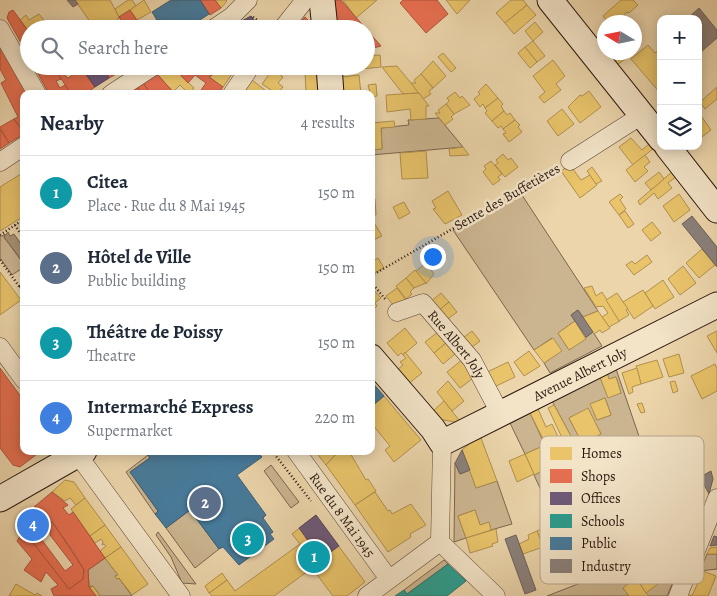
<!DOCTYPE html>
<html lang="en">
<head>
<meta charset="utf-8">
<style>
  body { margin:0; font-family:Alegreya,serif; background:#f2f2f3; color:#1f2937 }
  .controls { position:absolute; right:15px; top:15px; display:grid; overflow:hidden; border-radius:10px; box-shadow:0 2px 12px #0003 }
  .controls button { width:45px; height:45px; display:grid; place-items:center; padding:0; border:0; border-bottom:1px solid #e0e1e3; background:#fff; color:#1f2937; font:25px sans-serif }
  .compass { position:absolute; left:597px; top:15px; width:45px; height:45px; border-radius:50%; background:#fff; box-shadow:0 2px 12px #0003; rotate:280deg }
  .you { position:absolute; left:432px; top:256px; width:18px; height:18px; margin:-12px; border:4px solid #fff; border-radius:50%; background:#1a73e8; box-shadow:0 0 0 8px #1a73e833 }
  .badge { display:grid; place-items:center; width:32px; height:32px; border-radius:50%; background:#ea580c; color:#fff; font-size:16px; font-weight:700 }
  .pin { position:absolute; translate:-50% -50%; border:2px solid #fff; box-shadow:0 1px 5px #0006 }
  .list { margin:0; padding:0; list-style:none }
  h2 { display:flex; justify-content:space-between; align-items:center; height:65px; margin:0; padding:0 20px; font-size:21px }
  h2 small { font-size:16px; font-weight:400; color:#747a83 }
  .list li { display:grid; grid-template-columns:32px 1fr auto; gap:15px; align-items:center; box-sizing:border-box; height:75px; padding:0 20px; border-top:1px solid #e0e1e3 }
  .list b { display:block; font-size:19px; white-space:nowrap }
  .list p { margin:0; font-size:16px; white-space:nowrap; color:#747a83 }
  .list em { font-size:16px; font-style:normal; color:#747a83 }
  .icon { flex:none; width:28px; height:28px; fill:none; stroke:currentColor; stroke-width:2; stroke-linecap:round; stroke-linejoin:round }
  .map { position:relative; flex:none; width:717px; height:596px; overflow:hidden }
  .search { position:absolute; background:#fff; box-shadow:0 2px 12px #0003; left:20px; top:20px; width:355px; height:55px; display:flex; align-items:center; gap:12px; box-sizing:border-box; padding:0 18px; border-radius:28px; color:#747a83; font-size:19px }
  .panel { position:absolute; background:#fff; box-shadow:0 2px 12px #0003; left:20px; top:90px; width:355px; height:365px; border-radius:10px }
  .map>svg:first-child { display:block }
  .green { fill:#cbb590; stroke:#7b6650; fill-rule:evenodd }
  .water { fill:#aa9476; stroke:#77624d }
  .homes { fill:#e9c46a; stroke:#b0904f }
  .shops { fill:#e76f51; stroke:#af553d; fill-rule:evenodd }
  .offices { fill:#6d597a; stroke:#59455a }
  .schools { fill:#2a9d8f; stroke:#2a7569 }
  .public { fill:#457b9d; stroke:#3d5d72 }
  .industry { fill:#8a817c; stroke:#6e615b }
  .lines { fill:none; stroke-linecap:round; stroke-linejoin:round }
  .street-casing { stroke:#5b4636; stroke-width:19 }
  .secondary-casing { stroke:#2b170f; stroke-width:27 }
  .path { stroke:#2b170f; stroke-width:2.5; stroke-dasharray:1 2.5; stroke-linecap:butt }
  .street { stroke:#f3e4c8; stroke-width:18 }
  .secondary { stroke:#f3e4c8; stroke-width:25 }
  .labels { text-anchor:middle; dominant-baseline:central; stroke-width:5; stroke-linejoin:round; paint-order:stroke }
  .street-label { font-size:14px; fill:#2b170f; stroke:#f3e4c8 }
  .key { fill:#f3e4c8; stroke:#b7a690; stroke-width:1 }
  .key-label { font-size:14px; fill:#2b170f }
</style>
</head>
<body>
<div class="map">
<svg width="717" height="596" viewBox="0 0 717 596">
  <rect width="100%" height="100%" fill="#ecd5ab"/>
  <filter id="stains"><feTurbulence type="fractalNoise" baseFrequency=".004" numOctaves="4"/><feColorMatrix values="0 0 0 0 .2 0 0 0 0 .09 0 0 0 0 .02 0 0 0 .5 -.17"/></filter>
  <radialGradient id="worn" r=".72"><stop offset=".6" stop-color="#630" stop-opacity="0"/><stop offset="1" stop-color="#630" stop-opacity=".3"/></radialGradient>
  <!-- green -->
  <g class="green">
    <path d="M439,118L463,147L371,155V150L382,149L381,128L409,125L408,120Z"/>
    <path d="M520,192L598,311L583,317L578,310L571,315L575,321L558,333L569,350L593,332L602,346L550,373L544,363L561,351L552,338L534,350L453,230Z"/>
    <path d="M5,234L4,237L24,264V267L12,275L0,258V237Z"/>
    <path d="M616,369L642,445L640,446L691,540L667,596H649L646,593L623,588L629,596H547L583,582L534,475L552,466L543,446L525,454L510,423L530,413L597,555L604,563L633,543L616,524L592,478L583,483L564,442L572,438L552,401L600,377L608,397L621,393L616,377L609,379L607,373ZM605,398L611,415L597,420L591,404ZM588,409L601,434L582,443L569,418ZM648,515L658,532L638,544L628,526ZM680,532L687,540L672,551L661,537Z"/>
    <path d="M148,455L150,458L130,472L158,511L155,514L126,472Z"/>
    <path d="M455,463L460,474L470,470L476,488L497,481L512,524L491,530L489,523L480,525L475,510L458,516L466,538L454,542Z"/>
    <path d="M271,465L299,502L291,508L264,471Z"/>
    <path d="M190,510L219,549L195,568L166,528Z"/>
    <path d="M158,532L196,584L182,583L171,557L156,535Z"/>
    <path d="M707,554H717V569L700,571Z"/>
    <path d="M105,558L118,575L115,576L117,579L119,578L132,596H100L93,586L89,587L88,570Z"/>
    <path d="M444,560L448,564L407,594L404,590Z"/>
  </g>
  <!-- water -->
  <path class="water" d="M8,232L10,236L14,234L24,248V264L4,237Z"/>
  <!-- homes -->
  <g class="homes">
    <path d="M75,0H110L119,17L112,29H95Z"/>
    <path d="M128,0H132L136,6L119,17L115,9Z"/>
    <path d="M144,0L151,12L137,20L130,10Z"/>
    <path d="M215,0H226L227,1L221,8Z"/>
    <path d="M343,0H377L356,18Z"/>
    <path d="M446,0H470L457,14Z"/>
    <path d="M511,0H523L527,5L505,23L496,13Z"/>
    <path d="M621,0H633L638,5L629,13L627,12L618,22L615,19L608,22L603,16Z"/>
    <path d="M527,5L536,15L514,34L505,23Z"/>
    <path d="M39,14L51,29H29V32L20,20L26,15L29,20Z"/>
    <path d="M535,22L543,32L533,41L525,31Z"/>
    <path d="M533,41L545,56L537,62L525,47Z"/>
    <path d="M648,45L655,53L661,48V94L631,59Z"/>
    <path d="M525,47L537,62L530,68L518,53Z"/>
    <path d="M614,52H629L630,55L616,66L609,57Z"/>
    <path d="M443,53L456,68L451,72L438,57Z"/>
    <path d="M380,55L381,67L351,70V66H366V56Z"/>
    <path d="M553,60L565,76L556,84L561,90L544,103L539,97L545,92L533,76Z"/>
    <path d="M433,61L446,76L433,88L421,74Z"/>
    <path d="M172,66L194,88L189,94L180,85L173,92L157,74Z"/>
    <path d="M220,66H225L232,74L223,87L209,77Z"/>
    <path d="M397,66L411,83L419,93L403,94L382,67Z"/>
    <path d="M273,69L283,77L278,83L283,87L277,94L262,84Z"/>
    <path d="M317,70L319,94H309L306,92L305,71Z"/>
    <path d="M421,74L433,88L429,91L431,94L423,99L411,83H416L414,80Z"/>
    <path d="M359,75L361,94H341L340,77Z"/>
    <path d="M252,80L270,94H243Z"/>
    <path d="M376,84L377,96L371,97L368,85Z"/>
    <path d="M486,84L498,98L485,108L483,104L480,107L474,99L480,94L478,92Z"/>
    <path d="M717,87V99L705,109L700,102Z"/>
    <path d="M589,91L601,107L580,123L568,107L580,95L582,96Z"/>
    <path d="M455,92L460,98L462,96L470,105L454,114L446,104L449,101L447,98Z"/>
    <path d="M419,93L429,106H426V119L411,120L410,109L387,112L386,95Z"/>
    <path d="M498,98L503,104L501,106L504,111L492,121L485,113L487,111L485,108Z"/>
    <path d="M446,104L454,114L451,117L453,119L445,125L435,113H440L438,110Z"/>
    <path d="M562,109L574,124L558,136L547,121Z"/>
    <path d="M504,111L507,115L510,113L515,120L503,129L501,126L498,128L492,121Z"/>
    <path d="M699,113L711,130L698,140V113Z"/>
    <path d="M515,120L520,125L518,127L522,132L509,142L503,134L506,133L503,129Z"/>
    <path d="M394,121L395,127L381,128L382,149L371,150V123Z"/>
    <path d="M631,138L642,150L650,143L654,148L633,165L619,147Z"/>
    <path d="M463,147L469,155L450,156L449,149Z"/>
    <path d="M426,151L428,178L402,179L400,153Z"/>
    <path d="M503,154L508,160L511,158L518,167L505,177L495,165L498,163L496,160Z"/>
    <path d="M645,155L650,162L644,167L648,171L635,182L626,170Z"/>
    <path d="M491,161L502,174L498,177L500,180L493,185L483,172L486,169L484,166Z"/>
    <path d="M570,165L581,180L590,175L597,185L580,198L561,171Z"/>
    <path d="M592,167L602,181L596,184L587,171Z"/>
    <path d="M673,171L677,176L668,183L672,188L658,199L654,193L640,205L638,201Z"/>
    <path d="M24,172V216L0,231V187Z"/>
    <path d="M659,172L664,179L651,190L645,183Z"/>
    <path d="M448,191L462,215L445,224L433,209L436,208L432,201Z"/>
    <path d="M620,194L623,197L620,200L626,209L619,215L609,202Z"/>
    <path d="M679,194L690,210L674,222L663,206Z"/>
    <path d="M371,199H375L376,215H371Z"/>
    <path d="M404,202L410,213L399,219L393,207Z"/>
    <path d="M625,211L634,224L628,228L619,215Z"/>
    <path d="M373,221L382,236L371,241V222Z"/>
    <path d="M652,222L661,233L651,241L642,230Z"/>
    <path d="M702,249L715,265L699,278L686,263Z"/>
    <path d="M647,255L652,262L634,275L626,265L632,261L635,264Z"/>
    <path d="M378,258L384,268L371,275V262Z"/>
    <path d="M426,263L434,274L426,284L416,271Z"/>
    <path d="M683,266L696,283L680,295L668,279Z"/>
    <path d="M415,270L426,283L414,288L406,278Z"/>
    <path d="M0,272L21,300L0,315Z"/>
    <path d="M406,278L414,288L410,292L412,294L406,299L396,286Z"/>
    <path d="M663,280L674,297L655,309L645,293Z"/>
    <path d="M592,286L596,296L602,292L620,321L609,327L602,317L608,313L603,306L596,307L584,288Z"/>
    <path d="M371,287L381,298L375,303L377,306L373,310Z"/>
    <path d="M397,288L407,301L394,306L386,296Z"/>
    <path d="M643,290L653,306L634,319L623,302Z"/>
    <path d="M441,293L449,302L437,312L429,303Z"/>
    <path d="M617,293L628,309L626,310L629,315L619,321L606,300Z"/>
    <path d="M449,302L457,312L444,322L437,312Z"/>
    <path d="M598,311L610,328L602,333L600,330L594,334L583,317Z"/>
    <path d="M575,321L586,339L569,350L558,333Z"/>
    <path d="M405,328L417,343L403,355L401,353L398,356L387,343Z"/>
    <path d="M472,331L480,341L467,351L459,341Z"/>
    <path d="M717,331V353L707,336Z"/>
    <path d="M438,332L446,343L434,353L425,342Z"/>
    <path d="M553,338L562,351L544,363L534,350Z"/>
    <path d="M446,343L455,354L443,364L434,353Z"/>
    <path d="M529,351L540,366L524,376L514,362Z"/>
    <path d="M405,352L422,373L408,384L397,370L403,365L400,362L406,358L403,355Z"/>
    <path d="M679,354L684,373L669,377L663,359Z"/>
    <path d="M463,359L476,376L460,388L447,372Z"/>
    <path d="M657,360L663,377L641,384L636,366Z"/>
    <path d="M508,362L515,377L490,389L483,374Z"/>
    <path d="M715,364L717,369V391L702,399L691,376Z"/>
    <path d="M637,368L641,384L632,387L633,392L629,394L622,373Z"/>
    <path d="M607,373L609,379L616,377L621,393L608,398L600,377Z"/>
    <path d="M448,381L464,401L452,411L437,392Z"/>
    <path d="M675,381L678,391L673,393L670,382Z"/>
    <path d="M384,396L421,440L394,462L385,450L390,446L371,423V407Z"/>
    <path d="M605,398L611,415L597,420L590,404Z"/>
    <path d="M444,401L459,420L455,422L438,419L432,412Z"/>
    <path d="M642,403L645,412L641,413L637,404Z"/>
    <path d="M554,405L572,438L564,442L548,408Z"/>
    <path d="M588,408L601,434L582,443L569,418Z"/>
    <path d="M538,409L546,427L552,424L559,439L546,445L530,413Z"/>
    <path d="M481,438L497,481L476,488L462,450L470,443Z"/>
    <path d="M543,446L552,466L534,475L525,454Z"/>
    <path d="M315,451H339L326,465Z"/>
    <path d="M339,451L350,453L366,480L368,479L376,491L355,505L326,465Z"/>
    <path d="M525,454L534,474L517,482L509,461Z"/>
    <path d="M65,480L74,482L85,498L76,505L70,498L65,501L52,492Z"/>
    <path d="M375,492L388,511L390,510L392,514L411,504L426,525L410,534L411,537L388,552L355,505Z"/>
    <path d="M85,498L105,525L90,536L71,509Z"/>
    <path d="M475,510L480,525L489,522L491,530L466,538L458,516Z"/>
    <path d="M551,511L560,531L551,535L554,540L543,547L537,531L545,527L541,516Z"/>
    <path d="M316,515L365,582L347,596H333L312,568L274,596H212L209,593L227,580L235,591L300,544L292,534Z"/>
    <path d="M105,525L121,547L105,558L100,551L106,546L104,544L102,545L103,542L101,539L95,543L90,536Z"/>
    <path d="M496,529L498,542L492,544L493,546L470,553L466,538Z"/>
    <path d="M537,531L543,547L523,554L519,544L529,539L528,535Z"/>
    <path d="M121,547L148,584L132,595L119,578L117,579L115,576L118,575L105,558Z"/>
    <path d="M717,547V554H707L710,548Z"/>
    <path d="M648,569L659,583L646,593L636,578Z"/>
    <path d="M703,571L716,576L708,596H689L693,594Z"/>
    <path d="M222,573L227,580L209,593L205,586Z"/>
    <path d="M636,578L646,593L649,596H629L623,588Z"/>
    <path d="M16,584L35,595L37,593L42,596H9Z"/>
    <path d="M93,586L100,596H96L90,588Z"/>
  </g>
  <!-- shops -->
  <g class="shops">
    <path d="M200,0H215L221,8L210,15Z"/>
    <path d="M335,0H341L366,29H337Z"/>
    <path d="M403,0H437L448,14L426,33L400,3Z"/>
    <path d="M13,10L29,32V57L7,18L9,12Z"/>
    <path d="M130,10L140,25L133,29H126L119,17Z"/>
    <path d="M305,17L314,26V29H294Z"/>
    <path d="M366,29L381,46L366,50Z"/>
    <path d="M0,46L27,94H24V131L14,119L18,117L1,83L6,80L0,69Z"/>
    <path d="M42,66H53L61,79L56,81L60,88L65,85L71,94H49L36,70Z"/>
    <path d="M53,66H63L65,69L61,72L68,78L82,69L95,87L85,94H71Z"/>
    <path d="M101,66H121L123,70L109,78Z"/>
    <path d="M172,66H196L198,69L202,66L214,74L209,77L223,87L218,94H201L199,93L206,83L195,75L188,83Z"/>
    <path d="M202,66H220L214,74Z"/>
    <path d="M225,66H238L232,74Z"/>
    <path d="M303,66H317V70L305,71Z"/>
    <path d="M157,74L175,94H151L143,83Z"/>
    <path d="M143,83L151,94H142L137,87Z"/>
    <path d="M137,87L142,94H127Z"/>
    <path d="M14,119L24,134L9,143L0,127Z"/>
    <path d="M0,129L9,143L0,149Z"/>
    <path d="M0,368L24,401V451H41L20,467L13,465L0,448Z"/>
    <path d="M52,492L68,505L63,508L69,515L73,512L105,558L88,570L89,587L96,596H54L51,589L58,585L46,572L41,582L24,570L32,559L17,541L22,533L31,540L69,589L83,579L84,570L74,553L53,523L34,507Z"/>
    <path d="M34,507L53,523L84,570L83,579L69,589L31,540L22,533ZM50,528V535L73,565L65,571L39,536Z"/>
  </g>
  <!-- offices -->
  <g class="offices">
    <path d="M251,16L261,29H227Z"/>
    <path d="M80,66H101L109,78L95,87Z"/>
    <path d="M316,515L339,546L321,559L299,528Z"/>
  </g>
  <!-- schools -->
  <path class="schools" d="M448,564L466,581L447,596H395L404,590L407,594Z"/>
  <!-- public -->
  <g class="public">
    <path d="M171,0H200L209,14L186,29H150L148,22L157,20L152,12Z"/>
    <path d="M371,381L384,396L371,407Z"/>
    <path d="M154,451H257L262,457L237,475L266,515L263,518L273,532L270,534L274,539L239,565L223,547L219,549L190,510L166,528L155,514L158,511L130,472L150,458L148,455Z"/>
  </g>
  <!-- industry -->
  <g class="industry">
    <path d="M67,0H75L78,4L73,7Z"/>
    <path d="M699,8L717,30V38L702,51L698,47V19H687Z"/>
    <path d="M692,216L717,247V267L682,224Z"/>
    <path d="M578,310L593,332L586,337L571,315Z"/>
    <path d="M462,450L470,470L460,474L455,463Z"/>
    <path d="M711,471L713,479L709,494L700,477Z"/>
    <path d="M516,535L536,590L525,594L505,539Z"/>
    <path d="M714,536L717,537V545L710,546Z"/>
  </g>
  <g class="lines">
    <defs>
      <g id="street">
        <path d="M0,29L37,94"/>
        <path d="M213,29L231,17L248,0"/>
        <path d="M282,29L305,0"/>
        <path d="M111,94L154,66"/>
        <path d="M232,94L251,66"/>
        <path d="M570,161L642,115"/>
        <path d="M0,162L24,146"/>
        <path id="s1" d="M397,312L423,303L472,360L501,415"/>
        <path d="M0,347L24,380"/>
        <path d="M75,451L181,596"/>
        <path id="s2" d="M296,451L389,579"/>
        <path d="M440,542L442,443"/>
        <path d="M440,542L496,596"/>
        <path d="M367,596L440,542"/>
        <path d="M678,596L717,498"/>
      </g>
      <g id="secondary">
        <path d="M322,0L325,29"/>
        <path d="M550,0L661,139"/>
        <path d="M329,66L331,94"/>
        <path d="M667,146L717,210"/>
        <path id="s3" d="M371,357L433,429L442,443L717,305"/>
        <path d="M0,499L84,451"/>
      </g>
    </defs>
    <!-- street casing -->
    <use href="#street" class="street-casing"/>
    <!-- secondary casing -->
    <use href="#secondary" class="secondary-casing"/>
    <!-- path -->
    <g class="path">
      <path d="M253,17L267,27"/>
      <path d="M15,225L24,239"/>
      <path d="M0,235L24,219"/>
      <path d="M0,260L24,293"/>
      <path d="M371,276L556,169"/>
      <path d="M371,282L386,300"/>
      <path d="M19,287L24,283"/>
      <path d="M272,451L311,501"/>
    </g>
    <!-- street -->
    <use href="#street" class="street"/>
    <!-- secondary -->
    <use href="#secondary" class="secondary"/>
  </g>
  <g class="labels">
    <!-- street labels -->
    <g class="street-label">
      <text transform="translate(507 197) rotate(-30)">Sente des Buffetières</text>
      <text stroke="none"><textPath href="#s1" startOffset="81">Rue Albert Joly</textPath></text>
      <text stroke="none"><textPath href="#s3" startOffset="266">Avenue Albert Joly</textPath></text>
      <text stroke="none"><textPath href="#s2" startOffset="79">Rue du 8 Mai 1945</textPath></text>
    </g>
  </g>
  <!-- legend -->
  <rect x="540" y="436" width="164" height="148" rx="8" class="key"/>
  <rect x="550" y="447" width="22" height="13" fill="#e9c46a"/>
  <rect x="550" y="469" width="22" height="14" fill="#e76f51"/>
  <rect x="550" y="492" width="22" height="13" fill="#6d597a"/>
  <rect x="550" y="514" width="22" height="14" fill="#2a9d8f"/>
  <rect x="550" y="537" width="22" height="13" fill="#457b9d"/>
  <rect x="550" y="559" width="22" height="14" fill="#8a817c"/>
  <g class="key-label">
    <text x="581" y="458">Homes</text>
    <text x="581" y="481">Shops</text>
    <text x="581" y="503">Offices</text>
    <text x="581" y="526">Schools</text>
    <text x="581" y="548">Public</text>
    <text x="581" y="571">Industry</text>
  </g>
  <rect width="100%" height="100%" filter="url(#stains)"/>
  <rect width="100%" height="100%" fill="url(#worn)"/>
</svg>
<div class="controls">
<button>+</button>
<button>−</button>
<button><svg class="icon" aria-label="layers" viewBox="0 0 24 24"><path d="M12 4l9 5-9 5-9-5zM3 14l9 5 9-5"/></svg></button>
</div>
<svg class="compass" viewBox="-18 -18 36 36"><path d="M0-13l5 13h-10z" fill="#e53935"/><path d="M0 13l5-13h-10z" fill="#747a83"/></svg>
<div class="you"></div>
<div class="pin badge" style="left:314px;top:557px;background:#0f9aa8">1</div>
<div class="pin badge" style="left:205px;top:503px;background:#5c6f8a">2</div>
<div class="pin badge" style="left:248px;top:539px;background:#0f9aa8">3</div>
<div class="pin badge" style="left:33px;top:525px;background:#3f7fe0">4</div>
<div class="search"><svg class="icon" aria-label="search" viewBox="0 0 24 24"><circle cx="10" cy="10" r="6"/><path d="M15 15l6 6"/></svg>Search here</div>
<section class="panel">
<h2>Nearby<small>4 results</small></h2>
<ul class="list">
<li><span class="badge" style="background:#0f9aa8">1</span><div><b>Citea</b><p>Place · Rue du 8 Mai 1945</p></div><em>150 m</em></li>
<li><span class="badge" style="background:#5c6f8a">2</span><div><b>Hôtel de Ville</b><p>Public building</p></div><em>150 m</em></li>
<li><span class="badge" style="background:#0f9aa8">3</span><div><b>Théâtre de Poissy</b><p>Theatre</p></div><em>150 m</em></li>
<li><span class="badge" style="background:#3f7fe0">4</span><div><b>Intermarché Express</b><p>Supermarket</p></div><em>220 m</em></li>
</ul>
</section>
</div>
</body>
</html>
